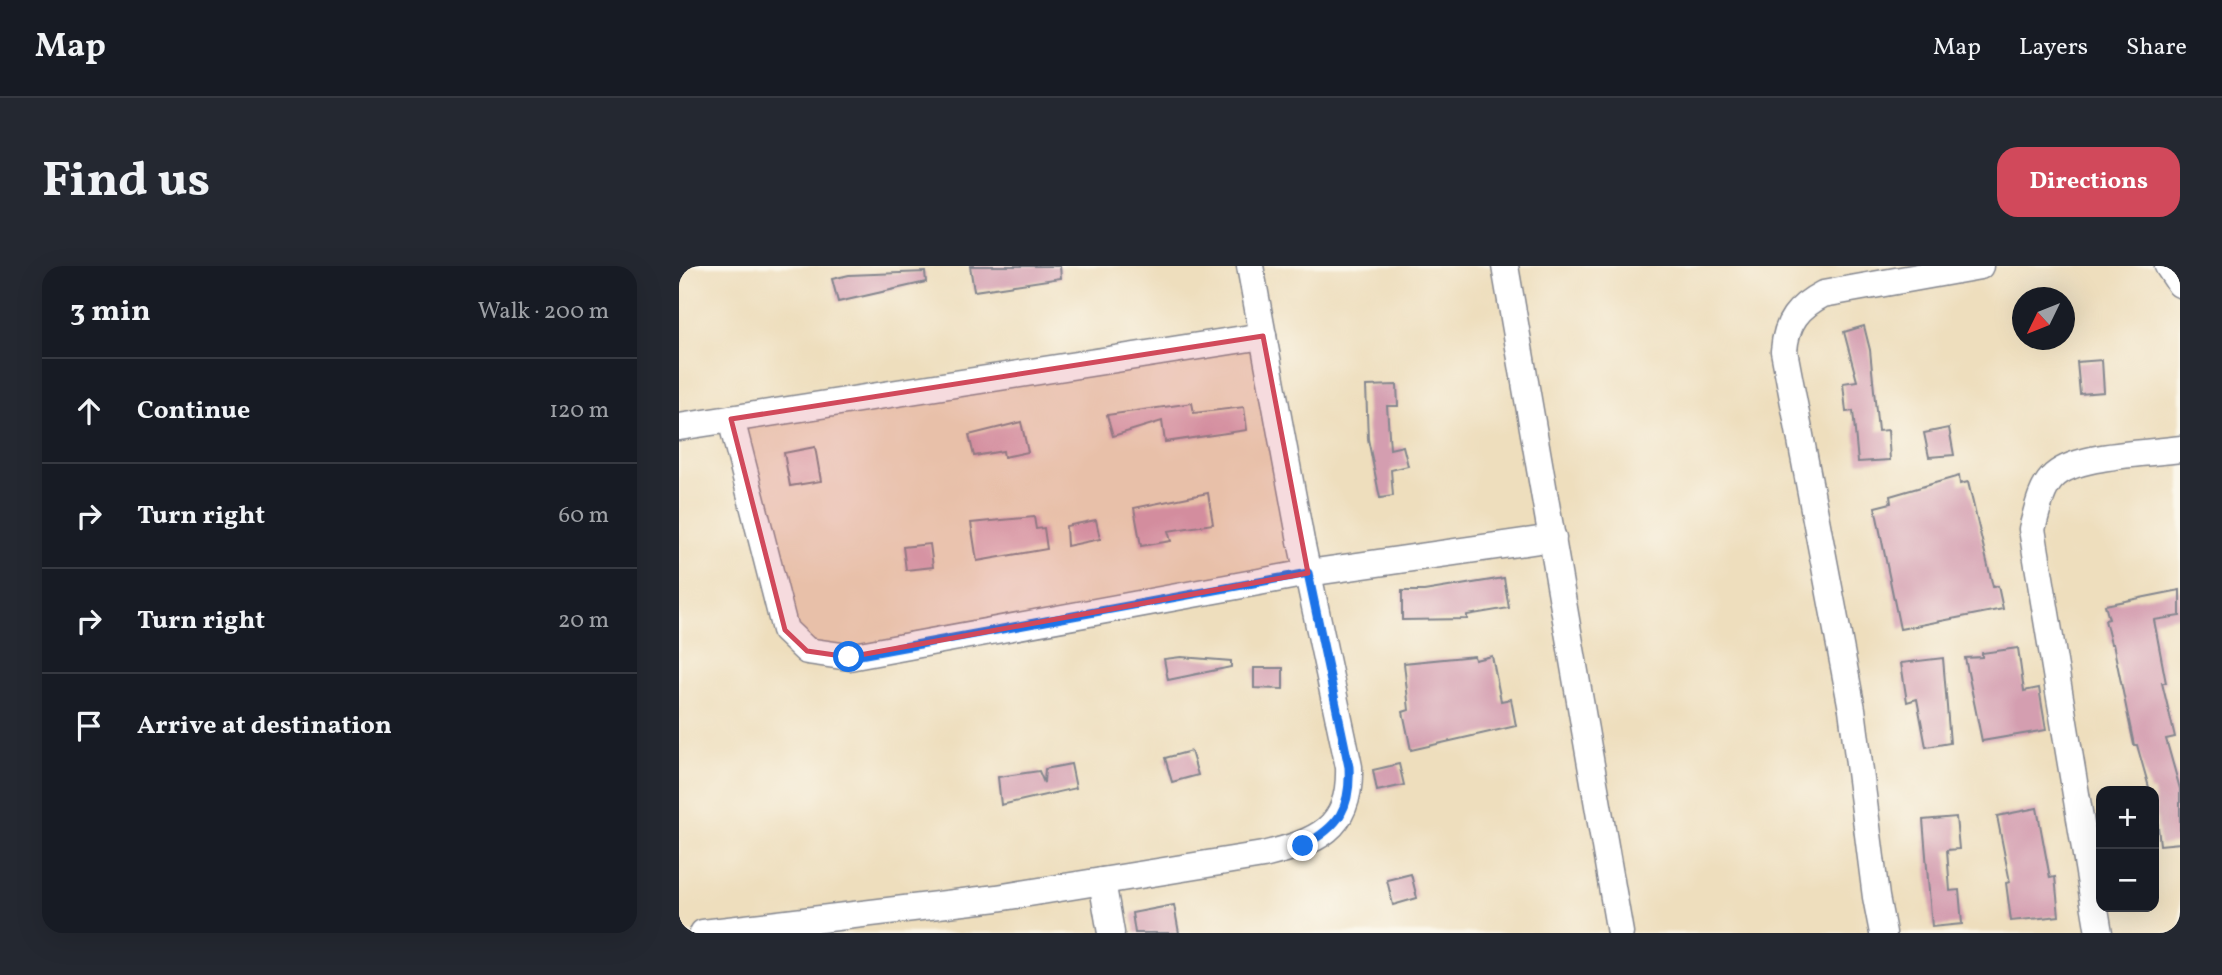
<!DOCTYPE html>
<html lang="en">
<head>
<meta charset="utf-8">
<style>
  body { margin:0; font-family:Vollkorn,serif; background:#242831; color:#f1f3f6 }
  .controls { position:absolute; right:21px; bottom:21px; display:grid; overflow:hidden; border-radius:14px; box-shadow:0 7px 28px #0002 }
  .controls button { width:63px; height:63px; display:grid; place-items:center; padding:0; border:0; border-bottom:2px solid #363941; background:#171b24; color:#f1f3f6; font:35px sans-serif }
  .compass { position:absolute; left:1333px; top:21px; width:63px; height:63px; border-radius:50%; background:#171b24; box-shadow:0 7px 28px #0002; rotate:227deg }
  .stop { position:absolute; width:21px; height:21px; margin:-16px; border:5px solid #1a73e8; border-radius:50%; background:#fff }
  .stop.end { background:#1a73e8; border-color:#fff; box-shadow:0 2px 7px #0008 }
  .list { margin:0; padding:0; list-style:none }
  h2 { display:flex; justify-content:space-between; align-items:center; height:91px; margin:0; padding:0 28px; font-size:30px }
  h2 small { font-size:23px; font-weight:400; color:#9ea1a6 }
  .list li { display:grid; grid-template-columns:46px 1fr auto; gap:21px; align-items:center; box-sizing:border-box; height:105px; padding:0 28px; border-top:2px solid #363941 }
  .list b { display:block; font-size:26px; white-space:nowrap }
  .list em { font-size:23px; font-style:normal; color:#9ea1a6 }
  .icon { flex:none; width:38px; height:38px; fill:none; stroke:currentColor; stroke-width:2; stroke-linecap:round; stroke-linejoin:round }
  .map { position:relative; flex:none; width:1501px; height:667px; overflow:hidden; border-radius:21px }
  header { display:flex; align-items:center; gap:42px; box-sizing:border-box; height:98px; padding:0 35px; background:#171b24; border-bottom:2px solid #363941 }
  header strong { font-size:33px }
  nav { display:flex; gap:38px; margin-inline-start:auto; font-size:24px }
  .intro { display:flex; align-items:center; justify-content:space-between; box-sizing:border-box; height:168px; padding:0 42px }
  h1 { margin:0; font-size:49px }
  .button { padding:18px 32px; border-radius:21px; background:#d1495b; color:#fff; font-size:24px; font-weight:700 }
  main { display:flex; gap:42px; padding:0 42px }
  aside { flex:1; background:#171b24; border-radius:21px; box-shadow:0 7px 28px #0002 }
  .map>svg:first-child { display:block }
  .building { fill:#d49eb0 }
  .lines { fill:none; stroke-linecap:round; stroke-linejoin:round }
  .minor-casing { stroke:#84868e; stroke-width:29 }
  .minor { stroke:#fff; stroke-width:26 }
  .route { stroke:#1a73e8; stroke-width:9 }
  .marked { fill:#d1495b; fill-opacity:0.2; stroke:#d1495b; stroke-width:5; stroke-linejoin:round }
</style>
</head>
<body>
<header>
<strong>Map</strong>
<nav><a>Map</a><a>Layers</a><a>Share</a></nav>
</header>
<div class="intro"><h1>Find us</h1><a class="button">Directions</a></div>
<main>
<aside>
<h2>3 min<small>Walk · 200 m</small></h2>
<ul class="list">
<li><svg class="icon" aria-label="ahead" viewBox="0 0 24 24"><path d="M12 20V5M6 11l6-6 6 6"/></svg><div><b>Continue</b></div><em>120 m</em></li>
<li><svg class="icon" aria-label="right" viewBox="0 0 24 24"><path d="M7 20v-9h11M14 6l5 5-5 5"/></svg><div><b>Turn right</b></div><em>60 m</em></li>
<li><svg class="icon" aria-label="right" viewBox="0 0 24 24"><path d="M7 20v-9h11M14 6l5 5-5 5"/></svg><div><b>Turn right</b></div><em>20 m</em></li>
<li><svg class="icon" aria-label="arrive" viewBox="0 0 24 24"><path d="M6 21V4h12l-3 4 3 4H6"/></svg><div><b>Arrive at destination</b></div></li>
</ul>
</aside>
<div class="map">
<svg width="1501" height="667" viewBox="0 0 1501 667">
  <rect width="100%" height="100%" fill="#fbf7ec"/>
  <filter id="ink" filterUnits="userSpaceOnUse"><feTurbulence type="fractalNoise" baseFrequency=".0143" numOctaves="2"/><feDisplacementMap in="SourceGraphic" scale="14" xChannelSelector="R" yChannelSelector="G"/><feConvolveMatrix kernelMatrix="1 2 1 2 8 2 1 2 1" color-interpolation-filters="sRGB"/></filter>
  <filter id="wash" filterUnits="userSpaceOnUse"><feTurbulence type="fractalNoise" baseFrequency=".00686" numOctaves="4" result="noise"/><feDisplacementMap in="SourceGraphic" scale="28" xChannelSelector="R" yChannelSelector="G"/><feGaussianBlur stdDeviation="1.57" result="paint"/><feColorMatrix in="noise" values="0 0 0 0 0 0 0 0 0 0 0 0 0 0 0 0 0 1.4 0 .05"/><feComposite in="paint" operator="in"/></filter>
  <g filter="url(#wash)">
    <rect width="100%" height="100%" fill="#eedebd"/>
    <g id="blocks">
      <!-- building -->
      <g class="building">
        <path d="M291,0H381L382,12L295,25Z"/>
        <path d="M246,6L247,16L159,36L153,13L170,9Z"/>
        <path d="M1185,60L1191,84L1199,165L1209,164L1211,194L1179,196L1174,145L1167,146L1164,117L1178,115L1165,66Z"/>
        <path d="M1423,94L1425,126L1401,128L1398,96Z"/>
        <path d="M718,119L719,140H708L711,183L724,180L729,200L712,204L714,230L701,232L689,173L687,120Z"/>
        <path d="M513,137L515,147L565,141L568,164L486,176L483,155L434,170L428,149Z"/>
        <path d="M342,156L349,186L325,191L324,185L295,190L290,169Z"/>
        <path d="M1270,162L1275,189L1250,191L1245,167Z"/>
        <path d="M136,181L142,215L111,220L105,187Z"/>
        <path d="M1280,210L1281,218L1289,216L1314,321L1319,320L1324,343L1221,363L1196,241L1212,237L1211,230Z"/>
        <path d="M529,227L534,258L489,265L492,275L462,280L455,242Z"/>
        <path d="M355,251L357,263L365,262L368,283L298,295L292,257Z"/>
        <path d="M417,254L421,273L388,280L387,260Z"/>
        <path d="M251,278L254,301L227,304L224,281Z"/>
        <path d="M825,312L830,342L788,349V353L723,354V325H745Z"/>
        <path d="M1501,324V350L1475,354L1487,417H1483L1496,471L1487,473L1501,523V577L1481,579L1475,525H1471L1458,479H1455L1434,378H1432L1426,354L1430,353L1426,339Z"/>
        <path d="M1339,382L1345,425L1360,422L1367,464L1303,475L1286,392L1303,391V387Z"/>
        <path d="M795,390L796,394L813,390L822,435L832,433L837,460L732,484L724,446L730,444L725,397Z"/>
        <path d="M502,391L552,395V401L489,414L485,393Z"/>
        <path d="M1264,392L1271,477L1247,481L1238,433L1228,436L1222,397Z"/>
        <path d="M575,402H604V423L575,422Z"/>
        <path d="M512,485L519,509L493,516L486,492Z"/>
        <path d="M392,498L397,522L322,539L319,511L360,505L365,517L366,503Z"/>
        <path d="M720,498L725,519L698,525L694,504Z"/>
        <path d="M1358,542L1371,612L1376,611L1380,650L1332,655L1327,617L1331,616L1318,550Z"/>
        <path d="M1277,551L1280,583L1268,584L1271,625L1280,624L1283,658L1253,661L1244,554Z"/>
        <path d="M732,608L738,632L714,639L708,614Z"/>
        <path d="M495,639L500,667H456L453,647Z"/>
      </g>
    </g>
  </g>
  <g filter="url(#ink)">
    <use href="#blocks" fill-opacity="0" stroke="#84868e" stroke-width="2"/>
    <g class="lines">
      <defs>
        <g id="minor">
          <path d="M826,0L941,667"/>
          <path d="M1489,0L1501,18"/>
          <path d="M52,153L106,364L128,385L170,391L629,307L874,272"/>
          <path d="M0,161L584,70"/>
          <path d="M423,615L432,667"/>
          <path d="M24,667L318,632L584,589C637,576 672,564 670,501L622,275L571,0"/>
          <path d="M1204,667L1197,631L1173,443L1105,85C1107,56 1119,41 1144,28L1301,0"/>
          <path d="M1420,667L1353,263C1358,246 1361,225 1373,212C1394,188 1469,188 1501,183"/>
        </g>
      </defs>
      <!-- minor casing -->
      <use href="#minor" class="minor-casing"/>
      <!-- minor -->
      <use href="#minor" class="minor"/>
    </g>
  </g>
  <g class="lines" filter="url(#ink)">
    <!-- route -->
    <path class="route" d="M170,391L629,307L670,501C672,543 660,560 624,580"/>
  </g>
  <!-- marked area -->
  <path class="marked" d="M584,70L629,307L170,391L128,385L106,364L52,153Z"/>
</svg>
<div class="controls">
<button>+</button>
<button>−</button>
</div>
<svg class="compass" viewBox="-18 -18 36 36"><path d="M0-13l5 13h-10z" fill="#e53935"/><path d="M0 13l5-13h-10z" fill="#9ea1a6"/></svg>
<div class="stop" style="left:170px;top:391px"></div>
<div class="stop end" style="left:624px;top:580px"></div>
</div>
</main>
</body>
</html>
